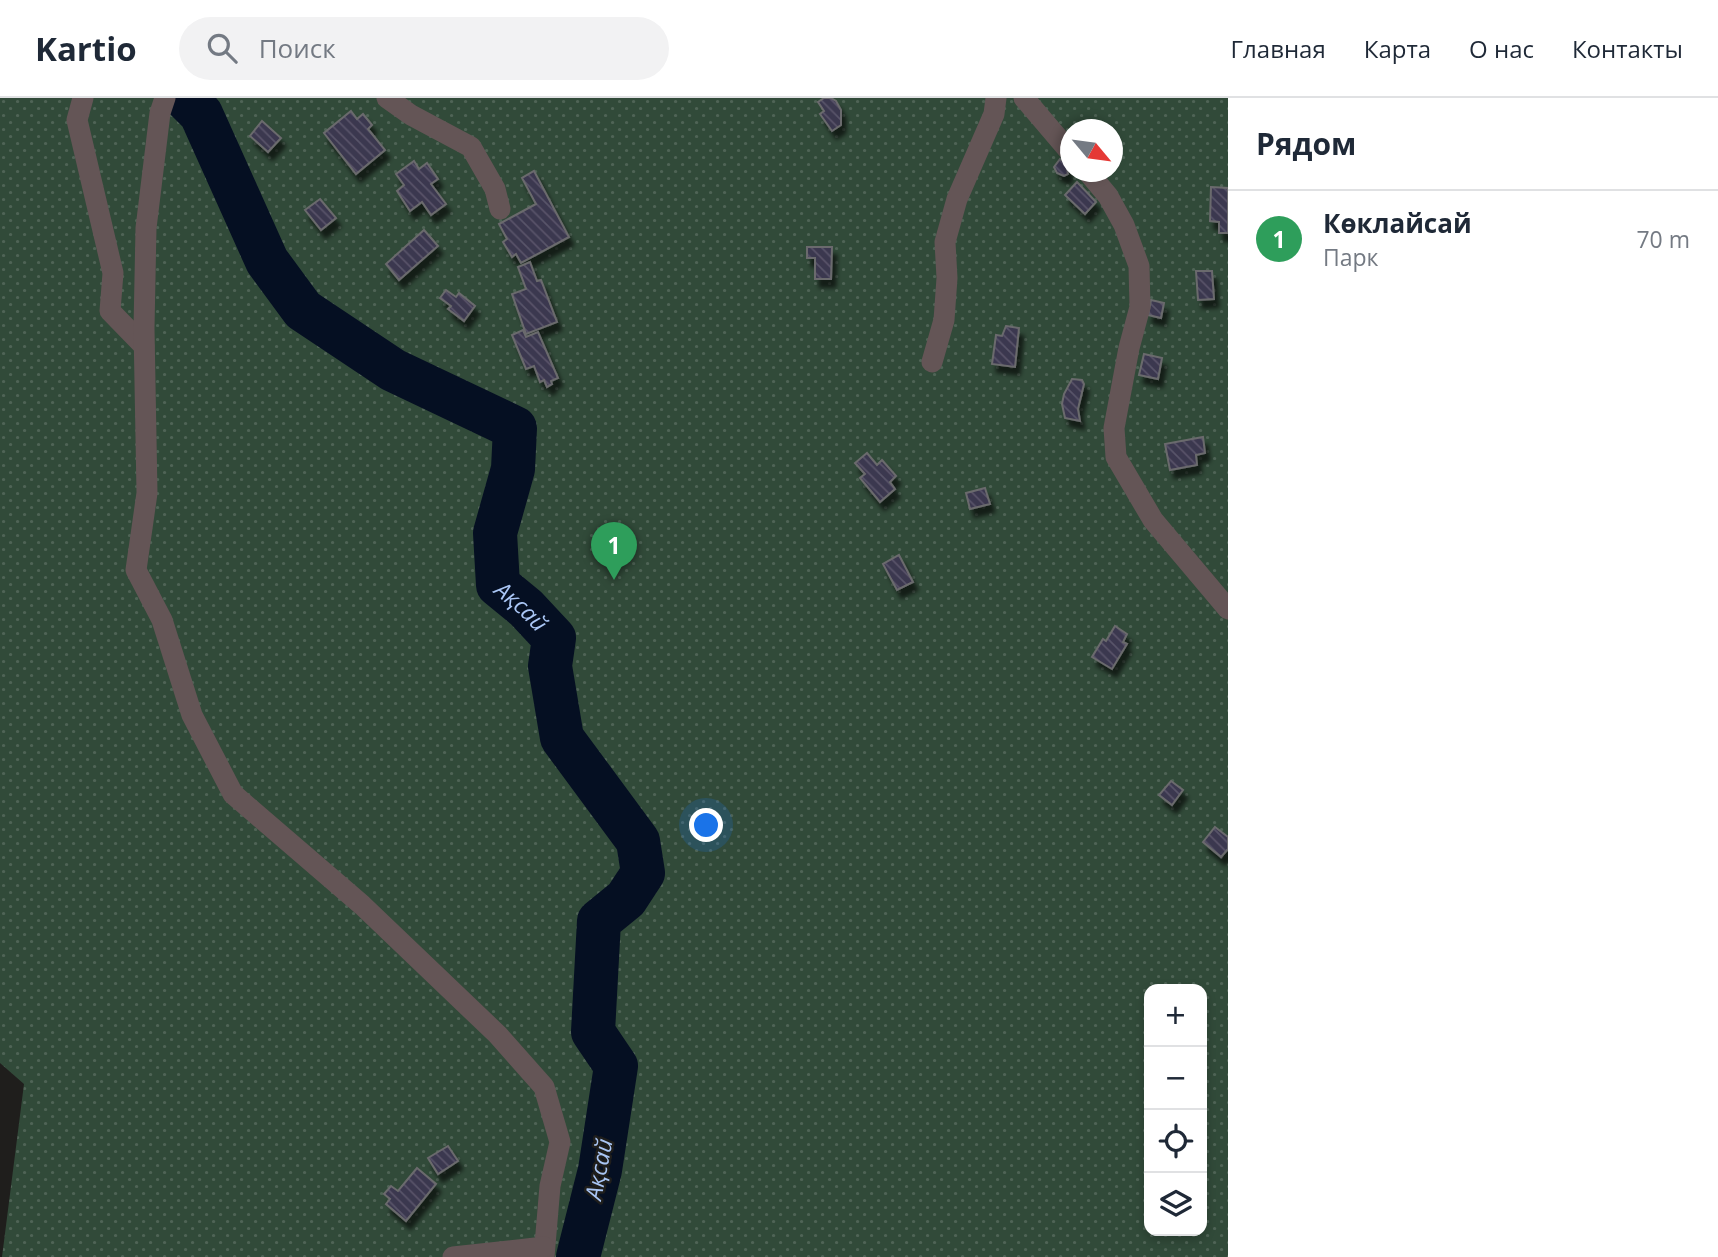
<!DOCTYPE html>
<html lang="ru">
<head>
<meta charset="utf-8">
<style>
  body { margin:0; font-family:"Open Sans",sans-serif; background:#f2f2f3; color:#1f2937 }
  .controls { position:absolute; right:21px; bottom:21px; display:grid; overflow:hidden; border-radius:14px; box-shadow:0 4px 10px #0003 }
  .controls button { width:63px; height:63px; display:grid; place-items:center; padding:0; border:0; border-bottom:2px solid #e0e1e3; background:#fff; color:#1f2937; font:35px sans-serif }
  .compass { position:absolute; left:1060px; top:21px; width:63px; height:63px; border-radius:50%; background:#fff; box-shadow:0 4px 10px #0003; rotate:119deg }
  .you { position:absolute; left:707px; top:728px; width:24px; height:24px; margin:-18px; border:5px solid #fff; border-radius:50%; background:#1a73e8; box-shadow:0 0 0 10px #1a73e833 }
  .badge { display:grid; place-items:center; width:46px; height:46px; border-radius:50%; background:#ea580c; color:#fff; font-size:23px; font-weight:700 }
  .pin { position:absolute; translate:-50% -58px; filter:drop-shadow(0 2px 4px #0008) }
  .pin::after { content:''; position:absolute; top:37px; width:24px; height:21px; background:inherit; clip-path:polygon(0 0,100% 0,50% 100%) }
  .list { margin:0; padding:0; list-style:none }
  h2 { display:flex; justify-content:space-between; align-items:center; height:91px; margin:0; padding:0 28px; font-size:30px }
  h2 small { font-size:23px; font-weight:400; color:#747a83 }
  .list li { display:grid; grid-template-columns:46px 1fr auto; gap:21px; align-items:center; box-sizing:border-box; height:98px; padding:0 28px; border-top:2px solid #e0e1e3 }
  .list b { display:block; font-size:26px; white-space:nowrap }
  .list p { margin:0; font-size:23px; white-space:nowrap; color:#747a83 }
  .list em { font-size:23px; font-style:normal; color:#747a83 }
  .icon { flex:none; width:38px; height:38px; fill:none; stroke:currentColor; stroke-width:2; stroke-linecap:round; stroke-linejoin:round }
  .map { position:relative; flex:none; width:1228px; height:1159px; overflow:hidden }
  header { display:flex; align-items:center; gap:42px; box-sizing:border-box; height:98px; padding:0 35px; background:#fff; border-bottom:2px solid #e0e1e3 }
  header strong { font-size:33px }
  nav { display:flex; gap:38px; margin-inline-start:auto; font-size:24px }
  .search { width:490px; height:63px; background:#f2f2f3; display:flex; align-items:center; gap:18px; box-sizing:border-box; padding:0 24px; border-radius:38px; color:#747a83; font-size:26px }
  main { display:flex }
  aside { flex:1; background:#fff }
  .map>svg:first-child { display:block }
  .garden { fill:url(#garden-dots); fill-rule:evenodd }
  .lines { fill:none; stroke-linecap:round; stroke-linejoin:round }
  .river { stroke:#050f22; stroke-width:44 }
  .building { fill:url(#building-back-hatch); stroke:#6b6b6d; stroke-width:2; filter:url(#shadow) }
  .minor { stroke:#645556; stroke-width:21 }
  .labels { text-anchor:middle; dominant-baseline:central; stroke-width:5; stroke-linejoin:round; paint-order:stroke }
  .water-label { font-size:23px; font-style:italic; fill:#aac6f5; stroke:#1f1e1c }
</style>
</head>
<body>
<header>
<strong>Kartio</strong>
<div class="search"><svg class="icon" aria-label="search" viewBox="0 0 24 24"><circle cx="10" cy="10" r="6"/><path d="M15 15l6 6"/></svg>Поиск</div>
<nav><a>Главная</a><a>Карта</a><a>О нас</a><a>Контакты</a></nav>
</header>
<main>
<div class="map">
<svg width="1228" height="1159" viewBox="0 0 1228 1159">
  <defs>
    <pattern id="garden-dots" width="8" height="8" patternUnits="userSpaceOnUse" patternTransform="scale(1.75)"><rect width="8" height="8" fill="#314a39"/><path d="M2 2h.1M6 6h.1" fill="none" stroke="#4f6456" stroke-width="1.8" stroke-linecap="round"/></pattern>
    <pattern id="building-back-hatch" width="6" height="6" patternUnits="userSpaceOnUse" patternTransform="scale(1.75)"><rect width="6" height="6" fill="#3b374f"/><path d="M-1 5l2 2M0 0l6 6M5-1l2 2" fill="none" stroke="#585469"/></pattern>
    <filter id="shadow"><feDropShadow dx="4.5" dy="8" stdDeviation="2" flood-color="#0009"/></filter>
  </defs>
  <rect width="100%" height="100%" fill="#1f1e1c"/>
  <!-- garden -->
  <path class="garden" d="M0,0H1228V1159H2L24,986L0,965ZM1070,32H1112V74H1070ZM1149,891H1202V1133H1149Z"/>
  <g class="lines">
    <!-- river -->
    <path class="river" id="s1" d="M185,0L201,16L267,163L303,212L393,272L515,330L513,371L495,435L498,487L526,510L554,540L550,568L562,640L638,743L643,775L626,801L599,823L593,934L616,968L600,1072L578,1159"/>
  </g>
  <!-- building -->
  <g class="building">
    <path d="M824,0H831L836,3L841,12V27L832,33L820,16L824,13L818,4Z"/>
    <path d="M351,13L357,21L363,16L372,27L368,31L385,52L356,76L324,35Z"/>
    <path d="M262,23L281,40L268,54L250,38Z"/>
    <path d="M1060,61L1066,64L1068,76L1064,78L1057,75L1054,69Z"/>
    <path d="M414,63L419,71L427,65L438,81L431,86L446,106L431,117L422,104L410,113L397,93L404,87L396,76Z"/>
    <path d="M534,73L569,139L521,165L516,156L512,159L503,144L507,141L499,126L536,106L522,80Z"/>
    <path d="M1077,84L1096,104L1085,116L1065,97Z"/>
    <path d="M1211,89L1228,90V135H1219V124L1210,123Z"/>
    <path d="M320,101L336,120L321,132L305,112Z"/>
    <path d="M424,132L438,148L399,182L386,166Z"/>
    <path d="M807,149H832L831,181H815V160H807Z"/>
    <path d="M530,164L537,183L541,182L557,224L526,236L512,196L526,191L518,169Z"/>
    <path d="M1196,173H1212L1214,201L1198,202Z"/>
    <path d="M446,192L456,199L459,195L475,208L464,223L448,211L451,208L440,200Z"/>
    <path d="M1151,202L1164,205L1161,220L1148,217Z"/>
    <path d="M1006,228L1019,230L1015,269L992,266L996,237L1002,238Z"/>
    <path d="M523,232L526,239L538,234L558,280L551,283L552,286L547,289L544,282L540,284L534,268L526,271L512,237Z"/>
    <path d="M1144,256L1162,260L1158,281L1139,277Z"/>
    <path d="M1072,281L1082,282L1084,286L1078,311L1080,323L1065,320L1062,306L1064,296Z"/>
    <path d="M1203,339L1205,355L1196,357L1197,367L1170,372L1165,346Z"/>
    <path d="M867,355L877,367L882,362L896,378L890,384L895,391L880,404L860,380L865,376L855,365Z"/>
    <path d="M985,390L990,406L970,411L966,395Z"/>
    <path d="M899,457L913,484L897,492L883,466Z"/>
    <path d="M1115,528L1127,536L1123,544L1127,546L1112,571L1092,559L1103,541L1106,543Z"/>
    <path d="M1171,683L1183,692L1172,707L1159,697Z"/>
    <path d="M1215,729L1228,739V751L1221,759L1203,744Z"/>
    <path d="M448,1048L458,1063L438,1076L428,1060Z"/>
    <path d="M417,1070L436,1086L406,1123L386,1106L390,1101L384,1096L391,1088L398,1093Z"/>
  </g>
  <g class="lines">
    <!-- minor -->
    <g class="minor">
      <path d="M83,0L77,22L113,175L110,213L144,248"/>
      <path d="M165,0L160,15L146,130L144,230L147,395L136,472L162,522L192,617L233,696L362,807L498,937L544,989L560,1044L550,1088L544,1159"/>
      <path d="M387,0L411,17L471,49L495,91L500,111"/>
      <path d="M1024,0L1070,54"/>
      <path d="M1088,74L1108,98L1124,127L1139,168L1140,209L1129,250L1114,330L1116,359L1153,422L1228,511"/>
      <path d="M932,264L944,222L947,180L945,144L957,101L994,16L996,0"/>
      <path d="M453,1159L544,1149"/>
    </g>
  </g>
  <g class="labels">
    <!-- water labels -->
    <g class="water-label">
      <text stroke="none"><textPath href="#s1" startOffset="679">Ақсай</textPath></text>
      <text transform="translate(598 1071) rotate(-79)">Ақсай</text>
    </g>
  </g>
</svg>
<div class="controls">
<button>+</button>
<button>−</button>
<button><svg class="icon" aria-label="locate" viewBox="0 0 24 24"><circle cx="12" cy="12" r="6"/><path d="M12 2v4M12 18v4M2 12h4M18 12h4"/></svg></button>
<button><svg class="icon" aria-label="layers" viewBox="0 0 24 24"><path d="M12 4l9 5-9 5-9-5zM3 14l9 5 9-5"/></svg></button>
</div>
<svg class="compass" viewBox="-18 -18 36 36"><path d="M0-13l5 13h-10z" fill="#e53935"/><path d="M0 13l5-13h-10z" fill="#747a83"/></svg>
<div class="you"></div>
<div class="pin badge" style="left:614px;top:482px;background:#2e9e5b">1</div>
</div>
<aside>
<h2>Рядом<small></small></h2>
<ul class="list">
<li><span class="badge" style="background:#2e9e5b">1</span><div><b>Көклайсай</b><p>Парк</p></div><em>70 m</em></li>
</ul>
</aside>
</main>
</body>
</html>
